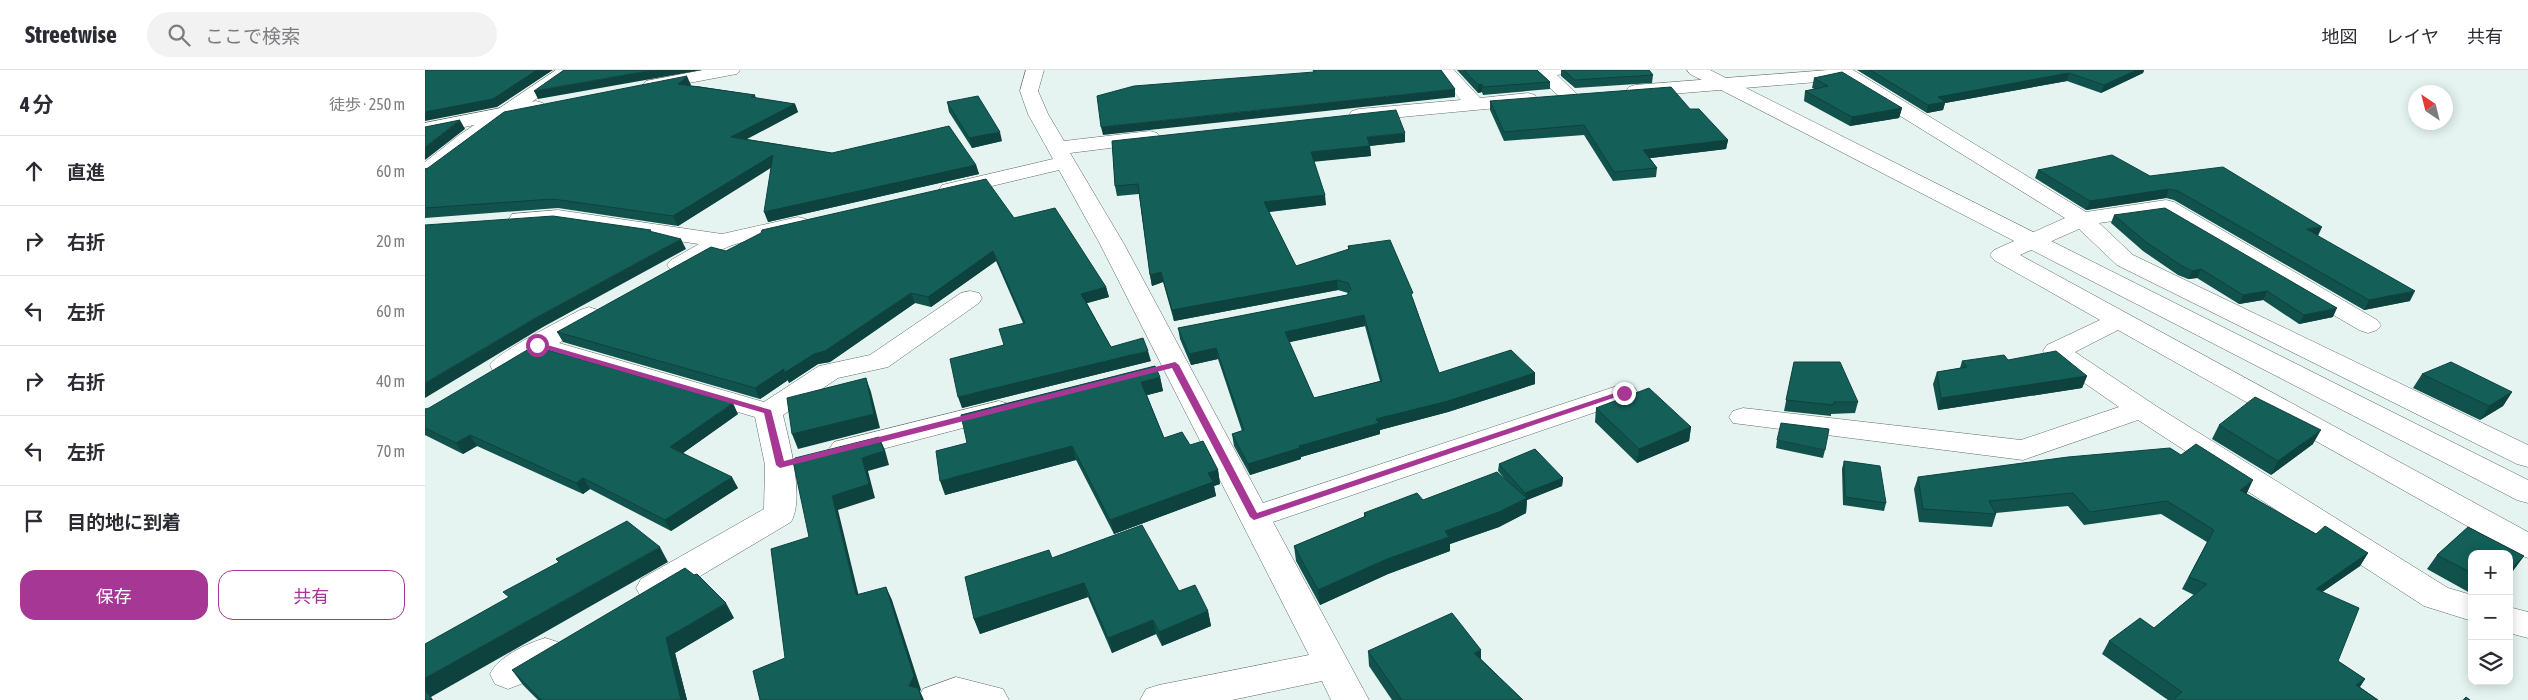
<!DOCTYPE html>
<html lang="ja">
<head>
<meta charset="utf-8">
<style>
  body { margin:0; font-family:"Asap Condensed","Noto Sans JP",sans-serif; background:#f2f2f3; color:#2b2b33 }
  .controls { position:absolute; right:15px; bottom:15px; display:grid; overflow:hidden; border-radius:10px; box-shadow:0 2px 12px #0003 }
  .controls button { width:45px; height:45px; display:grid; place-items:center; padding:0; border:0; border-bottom:1px solid #e1e1e2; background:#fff; color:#2b2b33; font:25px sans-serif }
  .compass { position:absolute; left:1983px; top:15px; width:45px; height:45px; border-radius:50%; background:#fff; box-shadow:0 2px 12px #0003; rotate:325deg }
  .stop { position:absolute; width:15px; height:15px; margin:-11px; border:4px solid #a73794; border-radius:50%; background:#fff }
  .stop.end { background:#a73794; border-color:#fff; box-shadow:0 1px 5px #0008 }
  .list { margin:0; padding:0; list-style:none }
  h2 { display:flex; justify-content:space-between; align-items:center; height:65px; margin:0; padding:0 20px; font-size:21px }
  h2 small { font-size:16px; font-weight:400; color:#7c7c81 }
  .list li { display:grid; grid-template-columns:32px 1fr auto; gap:15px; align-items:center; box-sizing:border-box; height:70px; padding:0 20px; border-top:1px solid #e1e1e2 }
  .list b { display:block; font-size:19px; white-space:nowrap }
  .list em { font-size:16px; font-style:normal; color:#7c7c81 }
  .actions { display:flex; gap:10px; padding:15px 20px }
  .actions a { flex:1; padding:11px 0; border:1px solid #a73794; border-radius:15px; text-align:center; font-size:18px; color:#a73794 }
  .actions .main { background:#a73794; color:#fff }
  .icon { flex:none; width:28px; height:28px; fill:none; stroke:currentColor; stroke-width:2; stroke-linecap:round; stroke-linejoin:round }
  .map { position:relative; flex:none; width:2103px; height:630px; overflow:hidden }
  header { display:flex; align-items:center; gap:30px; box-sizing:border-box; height:70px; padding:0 25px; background:#fff; border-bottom:1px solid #e1e1e2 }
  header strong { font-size:24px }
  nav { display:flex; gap:28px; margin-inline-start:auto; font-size:18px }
  .search { width:350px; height:45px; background:#f2f2f3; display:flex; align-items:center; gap:12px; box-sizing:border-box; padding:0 18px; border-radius:28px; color:#7c7c81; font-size:19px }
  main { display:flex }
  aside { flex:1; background:#fff }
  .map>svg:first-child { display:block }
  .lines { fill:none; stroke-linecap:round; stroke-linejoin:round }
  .minor-casing { stroke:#5f6b69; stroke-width:1 }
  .tertiary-casing { stroke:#5f6b69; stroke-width:1 }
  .minor { fill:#fff; fill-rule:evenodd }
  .tertiary { fill:#fff; fill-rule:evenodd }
  .wall { fill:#11524c; fill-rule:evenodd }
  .shaded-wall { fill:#0e423e }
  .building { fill:#145f58; stroke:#0e423e; fill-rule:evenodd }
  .route { fill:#a73794 }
</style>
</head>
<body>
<header>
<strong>Streetwise</strong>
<div class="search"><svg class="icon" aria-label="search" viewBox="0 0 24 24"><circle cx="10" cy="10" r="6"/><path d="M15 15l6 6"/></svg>ここで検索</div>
<nav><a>地図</a><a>レイヤ</a><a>共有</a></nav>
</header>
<main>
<aside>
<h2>4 分<small>徒歩 · 250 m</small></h2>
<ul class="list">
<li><svg class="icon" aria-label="ahead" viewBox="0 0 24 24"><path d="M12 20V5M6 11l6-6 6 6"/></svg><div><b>直進</b></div><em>60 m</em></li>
<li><svg class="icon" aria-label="right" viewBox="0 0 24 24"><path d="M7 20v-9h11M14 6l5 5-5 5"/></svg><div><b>右折</b></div><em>20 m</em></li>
<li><svg class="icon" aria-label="left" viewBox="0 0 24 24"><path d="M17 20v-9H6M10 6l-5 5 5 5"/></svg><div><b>左折</b></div><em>60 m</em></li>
<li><svg class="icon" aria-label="right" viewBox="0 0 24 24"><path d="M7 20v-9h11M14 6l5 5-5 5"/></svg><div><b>右折</b></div><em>40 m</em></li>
<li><svg class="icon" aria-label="left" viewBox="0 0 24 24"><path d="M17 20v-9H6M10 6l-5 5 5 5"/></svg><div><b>左折</b></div><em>70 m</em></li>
<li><svg class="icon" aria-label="arrive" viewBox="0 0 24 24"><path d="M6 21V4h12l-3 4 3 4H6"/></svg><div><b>目的地に到着</b></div></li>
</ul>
<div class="actions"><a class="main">保存</a><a>共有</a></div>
</aside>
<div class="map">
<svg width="2103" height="630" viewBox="0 0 2103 630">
  <rect width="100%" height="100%" fill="#e5f4f1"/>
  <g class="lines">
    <defs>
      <g id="minor">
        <path d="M131,0H152L47,74L7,106L0,108V92L33,66Z"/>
        <path d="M601,0H619L613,21L623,44L639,71L725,61L732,63L735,67L732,71L725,73L645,83L699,174L838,433L1189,317L1199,315L1209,317L1213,323L1209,329L848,452L944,630H906L897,611L807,630H715L721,619L734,615L884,585L675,174L634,100L525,126L517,125L514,120L517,115L628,89L603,44L595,21Z"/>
        <path d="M1010,0H1029L1055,28L1103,23L1110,25L1112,29L1110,33L1103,35L934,51L927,49L924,45L927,41L934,39L1036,30Z"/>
        <path d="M1112,0H1141L1138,4L1132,5L1153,25L1151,29H1137L1113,7L1110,3Z"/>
        <path d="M1403,0H1428L1661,142L1741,130L1749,132L1952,250L1956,255L1952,260L1943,263L1934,260L1737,144L1674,153L1708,185L2103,375V397L2092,394L1692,195L1654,159L1595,185L2103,462V488L2092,484L1693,260L1650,282L1734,338L2023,518L2047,525V551L1999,536L1713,350L1598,390L1308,353L1304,347L1308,341L1318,338L1596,370L1694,337L1622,287L1618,281L1622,275L1675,250L1569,190L1565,185L1569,180L1640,148L1414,8L1404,11L1210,27L1204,25L1201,21L1204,17L1210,15Z"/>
        <path d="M133,140L297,164L373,147L381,149L384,154L381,159C356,165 329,167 305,176C285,183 268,206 246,200L242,195L246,190L274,174L133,154L95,156L87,154L84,149L87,144Z"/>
        <path d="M545,221L554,223L557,228L554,233L463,297L413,308L358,345C364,371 380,428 366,452L240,527L228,531L216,527L211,518L216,509L339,439L340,395L330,347L115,284C100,293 87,305 68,301L65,295C74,281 137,250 155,240L164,237L173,240L177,245L173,250L134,273L339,332L394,296L445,285L536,223Z"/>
        <path d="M574,331L584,334L588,340L584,346L419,389L409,386L404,379L409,372Z"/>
        <path d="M2084,537L2103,542V568L2084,563Z"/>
        <path d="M120,568L133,572L138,582L133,592L96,614L83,619L70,614L65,604C74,586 101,574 120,568Z"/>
        <path d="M531,607L578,619L584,630H492L498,619Z"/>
      </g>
      <g id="tertiary">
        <path d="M278,0H315L312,4L306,5L227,20L221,19L218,15L221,11Z"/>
        <path d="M1262,0H1285L2103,410V433L2092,430L1265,4Z"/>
        <path d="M111,31L118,33L120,37L118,41L0,65V53Z"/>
      </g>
    </defs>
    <!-- minor casing -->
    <use href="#minor" class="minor-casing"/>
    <!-- tertiary casing -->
    <use href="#tertiary" class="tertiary-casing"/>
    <!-- minor -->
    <use href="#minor" class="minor"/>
    <!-- tertiary -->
    <use href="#tertiary" class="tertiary"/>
  </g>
  <!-- wall -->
  <g class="wall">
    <path d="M1032,0H1112L1125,12V19L1058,25L1057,22L1053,23Z"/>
    <path d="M1136,0H1224L1228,5L1227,13L1150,18L1136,6Z"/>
    <path d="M1432,0H1719L1718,3L1676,23L1642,11L1520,33L1518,40L1502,43Z"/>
    <path d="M1389,8L1477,38L1474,48L1425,56L1379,31L1380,21L1390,19L1387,18Z"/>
    <path d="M265,15L330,25L331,28L370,34L373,42L321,69L407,83L551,95L554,104L343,152L346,97L253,156L133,138L0,148V99L266,15Z"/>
    <path d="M1065,31L1265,39L1303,70L1301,79L1225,88L1232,98L1231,107L1188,111L1159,65L1079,71L1065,40Z"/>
    <path d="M522,32L577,71L547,78L524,42Z"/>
    <path d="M687,71L980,72L945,76L946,86L889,91L901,135L844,142L871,196L923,180V176L988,229L1014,303H1110V314L1023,342L955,360V364L876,387V389L825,405L809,376L807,364L817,361L793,289L766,295L755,269L753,258L922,225L923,223L913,220L749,251L738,212L727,216L725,205L714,124L692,126L690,116ZM940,256L955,311L889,328L864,272Z"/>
    <path d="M1613,100L1725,106L1893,166L1985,231L1939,240L1749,130L1741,128L1661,140L1610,108Z"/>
    <path d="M1689,145L1908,247L1874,254L1838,230L1814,234L1772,208L1763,209L1753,205L1718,181L1686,153Z"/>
    <path d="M589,148L681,217L684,227L662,233L686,277L726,291L537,338L578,275L598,253L571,191L506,237L490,233L405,292L393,294L364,313L363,310L335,329L138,272L132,262L301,181Z"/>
    <path d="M1583,290L1662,306L1657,318L1513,340L1508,314L1512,302L1535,298L1537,291Z"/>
    <path d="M1369,292L1433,332L1430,343L1406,344V346L1359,341Z"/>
    <path d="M1997,304L2087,322L2078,336L2055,350L1988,318Z"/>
    <path d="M735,307L738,321L722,325L739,368L765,375L793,400L795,414L789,416L791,426L689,464L651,390L520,425L542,373Z"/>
    <path d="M1171,338L1266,357L1264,371L1212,393L1170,352Z"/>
    <path d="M0,339L313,344L258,383L313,418L246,461L165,419L158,424L52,376L38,384L0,365Z"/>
    <path d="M1794,355L1888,374L1846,405L1787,369Z"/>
    <path d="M1352,370L1400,380L1398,388L1351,378Z"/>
    <path d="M1419,391L1461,433L1459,441L1418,435L1417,399Z"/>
    <path d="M1074,394L1138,408L1137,416L1102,430L1101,443L1074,457L1025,474V481L963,504L895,535L871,491L869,476L939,447V443L1083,412L1073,401Z"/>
    <path d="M1493,407L1822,423L1821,424L1891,464L1943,483L1935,496L1897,522L1913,591L1940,609L1935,617L1953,630H1743L1677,584L1684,571L1729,558L1769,525L1757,519L1782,472L1736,444L1659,455L1643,436L1571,443V444L1567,457L1494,452L1489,419Z"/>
    <path d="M2043,457L2099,486L2084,505V484H2047V524L2002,499L2012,485Z"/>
    <path d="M627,488L754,521L783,541L786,556L737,576L731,564L687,583L663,527L555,564L549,549Z"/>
    <path d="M309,548L250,583L262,630H113L98,615L87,600Z"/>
    <path d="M943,581L1056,589L1098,630H967L944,596Z"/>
  </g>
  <!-- shaded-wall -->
  <g class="shaded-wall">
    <path d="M112,0H128L72,37L0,51V42Z"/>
    <path d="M228,0H277L113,29L109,21Z"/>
    <path d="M1712,0H1719L1718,3L1676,23L1679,15Z"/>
    <path d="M1644,3L1642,11L1520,33L1518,40L1502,43L1503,35L1513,27Z"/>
    <path d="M262,6L266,15L256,22L253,14Z"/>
    <path d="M1057,14V22L1053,23V15Z"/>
    <path d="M1030,19V27L678,65L676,57Z"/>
    <path d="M370,34L373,42L309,76L306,67Z"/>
    <path d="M1477,38L1474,48L1425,56L1427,47Z"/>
    <path d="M35,50L40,59L0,90V77Z"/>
    <path d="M575,62L577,71L547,78L544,68Z"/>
    <path d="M980,63V72L943,76L942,67Z"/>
    <path d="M1303,70L1301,79L1218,89V80Z"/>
    <path d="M945,76L946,86L887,92L886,82Z"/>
    <path d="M348,85L352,94L253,156L248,146Z"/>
    <path d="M551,95L554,104L343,152L339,142Z"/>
    <path d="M1744,119L1741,128L1661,140L1665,131Z"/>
    <path d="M900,125L901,135L840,142L839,132Z"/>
    <path d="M1897,157L1893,166L1881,159Z"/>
    <path d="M256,169L261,179L118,257L0,328V313L112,247Z"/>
    <path d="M568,181L571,191L506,237L503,227Z"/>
    <path d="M1776,199L1772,208L1763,209L1767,201Z"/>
    <path d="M736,202L738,212L727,216L725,205Z"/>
    <path d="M912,210L913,220L749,251L747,240Z"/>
    <path d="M681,217L684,227L659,234L656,224Z"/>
    <path d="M1842,221L1838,230L1814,234L1818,225Z"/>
    <path d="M1990,221L1985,231L1939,240L1944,230Z"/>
    <path d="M486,223L490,233L405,292L393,294L364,313L363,310L335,329L330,318L359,299Z"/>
    <path d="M1912,238L1908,247L1874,254L1879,245Z"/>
    <path d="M939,245L940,256L861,273L860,262Z"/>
    <path d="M791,278L793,289L766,295L764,284Z"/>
    <path d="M723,281L726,291L537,338L533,327Z"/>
    <path d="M1110,303V314L1023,342L955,360V364L876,387V389L825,405L823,394L951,349Z"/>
    <path d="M1662,306L1657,318L1513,340L1516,328Z"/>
    <path d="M735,307L738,321L719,326L716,312Z"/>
    <path d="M441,308L446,322L455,358L373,379L367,364Z"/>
    <path d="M2087,322L2078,336L2055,350L2064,336Z"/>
    <path d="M308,333L313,344L251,388L245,377Z"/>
    <path d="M1266,357L1264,371L1212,393L1214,379Z"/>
    <path d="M1896,360L1888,374L1846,405L1853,391Z"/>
    <path d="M45,365L52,376L38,384L31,373Z"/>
    <path d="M454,367L460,380L464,395L443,401L450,428L413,440L437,539L431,525L407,426Z"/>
    <path d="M647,376L651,390L520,425L515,411Z"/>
    <path d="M793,400L795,414L789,416L791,426L689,464L685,450L783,403Z"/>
    <path d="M307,407L313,418L246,461L240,450Z"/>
    <path d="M158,408L165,419L158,424L151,413Z"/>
    <path d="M1138,408L1137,416L1102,430L1101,443L1074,457L1025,474V481L963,504L895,535L893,520L1020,461L1100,429V423Z"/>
    <path d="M1828,410L1822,423L1808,433L1815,420Z"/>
    <path d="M235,477L243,492L6,627L8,630H7L0,620V608Z"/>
    <path d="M1943,483L1935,496L1883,532L1891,519Z"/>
    <path d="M2099,486L2088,501L2084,505V501Z"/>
    <path d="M659,513L663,527L555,564L549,549Z"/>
    <path d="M461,517L467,530L496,620L495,621L499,630H497L484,616Z"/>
    <path d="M301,533L309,548L250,583L262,630H256L241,568Z"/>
    <path d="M783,541L786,556L737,576L734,562Z"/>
    <path d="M728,550L731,564L687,583L683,568Z"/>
    <path d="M1056,580V595L1049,583Z"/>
    <path d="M1940,609L1931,622V615Z"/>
  </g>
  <!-- building -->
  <g class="building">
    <path d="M0,0H112L68,29L0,42Z"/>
    <path d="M139,0H228L109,21Z"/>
    <path d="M888,0H1016L1030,19L676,57L672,26L709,16L889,2Z"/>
    <path d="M1039,0H1112L1125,12L1058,17L1057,14L1053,15Z"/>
    <path d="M1138,0H1224L1228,5L1150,10Z"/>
    <path d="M1445,0H1712L1679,15L1644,3L1513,27L1520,32L1503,35Z"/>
    <path d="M1417,2L1477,38L1427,47L1380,21L1403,16L1389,8Z"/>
    <path d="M262,6L253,14L330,25L326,27L370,34L306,67L407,83L524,56L551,95L339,142L348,85L248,146L128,129L0,138V99L3,98L79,42Z"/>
    <path d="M1246,17L1265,39H1274L1303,70L1218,80L1232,98L1189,102L1159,55L1079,62L1065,31Z"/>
    <path d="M553,26L575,62L544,68L522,32Z"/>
    <path d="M971,40L980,63L942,67L945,76L886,82L900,125L839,132L871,196L924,179L923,176L965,170L988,223L986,224L1014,303L1086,280L1110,303L1023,331L951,349L954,353L874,376L875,378L823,394L807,364L819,360L791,278L764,284L753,258L922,225L926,219L923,213L912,210L747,240L736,202L725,205L713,114L690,116L687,71ZM939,245L957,311L889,328L860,262Z"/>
    <path d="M35,50L0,77V57Z"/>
    <path d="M1687,85L1725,106L1798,97L1897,157L1881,159L1990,221L1944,230L1753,121L1744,119L1665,131L1613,100Z"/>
    <path d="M561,109L589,148L630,138L681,217L656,224L686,277L718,268L723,281L533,327L525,289L579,275L574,259L600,253L568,181L503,227L486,223L400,281L389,284L359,303V299L330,318L132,262L286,177L301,181L336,163L337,160Z"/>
    <path d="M1740,138L1912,238L1879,245L1842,221L1818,225L1776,199L1767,201L1757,196L1721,172L1689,145Z"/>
    <path d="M128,146L226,160L224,161L256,169L112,247L0,313V155Z"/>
    <path d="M109,276L308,333L245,377L307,407L240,450L158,408L151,413L45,365L31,373L0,358V339L4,338Z"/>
    <path d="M1631,281L1662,306L1516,328L1512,302L1542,297L1537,291L1579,285L1583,290Z"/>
    <path d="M1369,292H1415L1433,332H1409L1408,335L1361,330Z"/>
    <path d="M2026,292L2087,322L2064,336L1997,304Z"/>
    <path d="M730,296L735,307L716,312L739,368L757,362L765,375L778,371L793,400L783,403L788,412L685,450L647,376L515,411L511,381L542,373L536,345Z"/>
    <path d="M441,308L449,344L367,364L362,328Z"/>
    <path d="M1224,318L1266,357L1214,379L1171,338Z"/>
    <path d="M1830,327L1896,360L1853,391L1794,355Z"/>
    <path d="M1356,353L1404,359L1400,380L1352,370Z"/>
    <path d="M454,367L459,381L437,388L444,414L407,426L431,525L461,517L489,606L484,616L493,618L497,630H335L328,601L360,588L346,479L384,467L368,391L370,388Z"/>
    <path d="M1771,374L1828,410L1815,420L1891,464L1900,456L1943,483L1891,519L1934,538L1913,591L1940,609L1931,615L1953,630H1748L1757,622L1684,571L1715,548L1729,558L1782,514L1764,507L1789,460L1742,431L1665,442L1648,423L1564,431L1571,444L1498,439L1493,407L1643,387L1745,378L1756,385Z"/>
    <path d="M1110,379L1138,408L1100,423L1074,394Z"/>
    <path d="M1419,391L1455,396L1461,433L1420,427Z"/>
    <path d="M1072,402L1102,428L1074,442L1020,461L1024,467L962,489L893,520L869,476L941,446L939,443L992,423L998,430Z"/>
    <path d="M202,451L235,477L0,608V574L84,527L78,522L134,492L131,489Z"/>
    <path d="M717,455L754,521L770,515L783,541L734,562L728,550L683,568L659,513L549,549L540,507L624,480L627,488Z"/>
    <path d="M2043,457L2099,486L2084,501V484H2047V503L2012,485Z"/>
    <path d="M260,498L269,505L272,504L301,533L241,568L256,630H116L87,600Z"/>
    <path d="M1027,543L1056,580L1049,583L1098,630H977L943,581Z"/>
    <path d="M0,620L7,630H0Z"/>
    <path d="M2041,627L2045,630H2038Z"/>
  </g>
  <!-- route -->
  <path class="route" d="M112,272L346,340L359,391L750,292L754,295L832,443L1196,321L1203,323L829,450L825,447L747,298L355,398L351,395L339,343L110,276V273Z"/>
</svg>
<div class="controls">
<button>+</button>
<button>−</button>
<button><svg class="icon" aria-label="layers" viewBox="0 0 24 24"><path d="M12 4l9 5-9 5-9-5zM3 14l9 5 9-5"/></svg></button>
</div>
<svg class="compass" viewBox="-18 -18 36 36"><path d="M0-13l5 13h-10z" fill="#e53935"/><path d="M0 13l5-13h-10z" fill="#7c7c81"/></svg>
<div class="stop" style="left:112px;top:275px"></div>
<div class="stop end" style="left:1199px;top:323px"></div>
</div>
</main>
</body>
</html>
